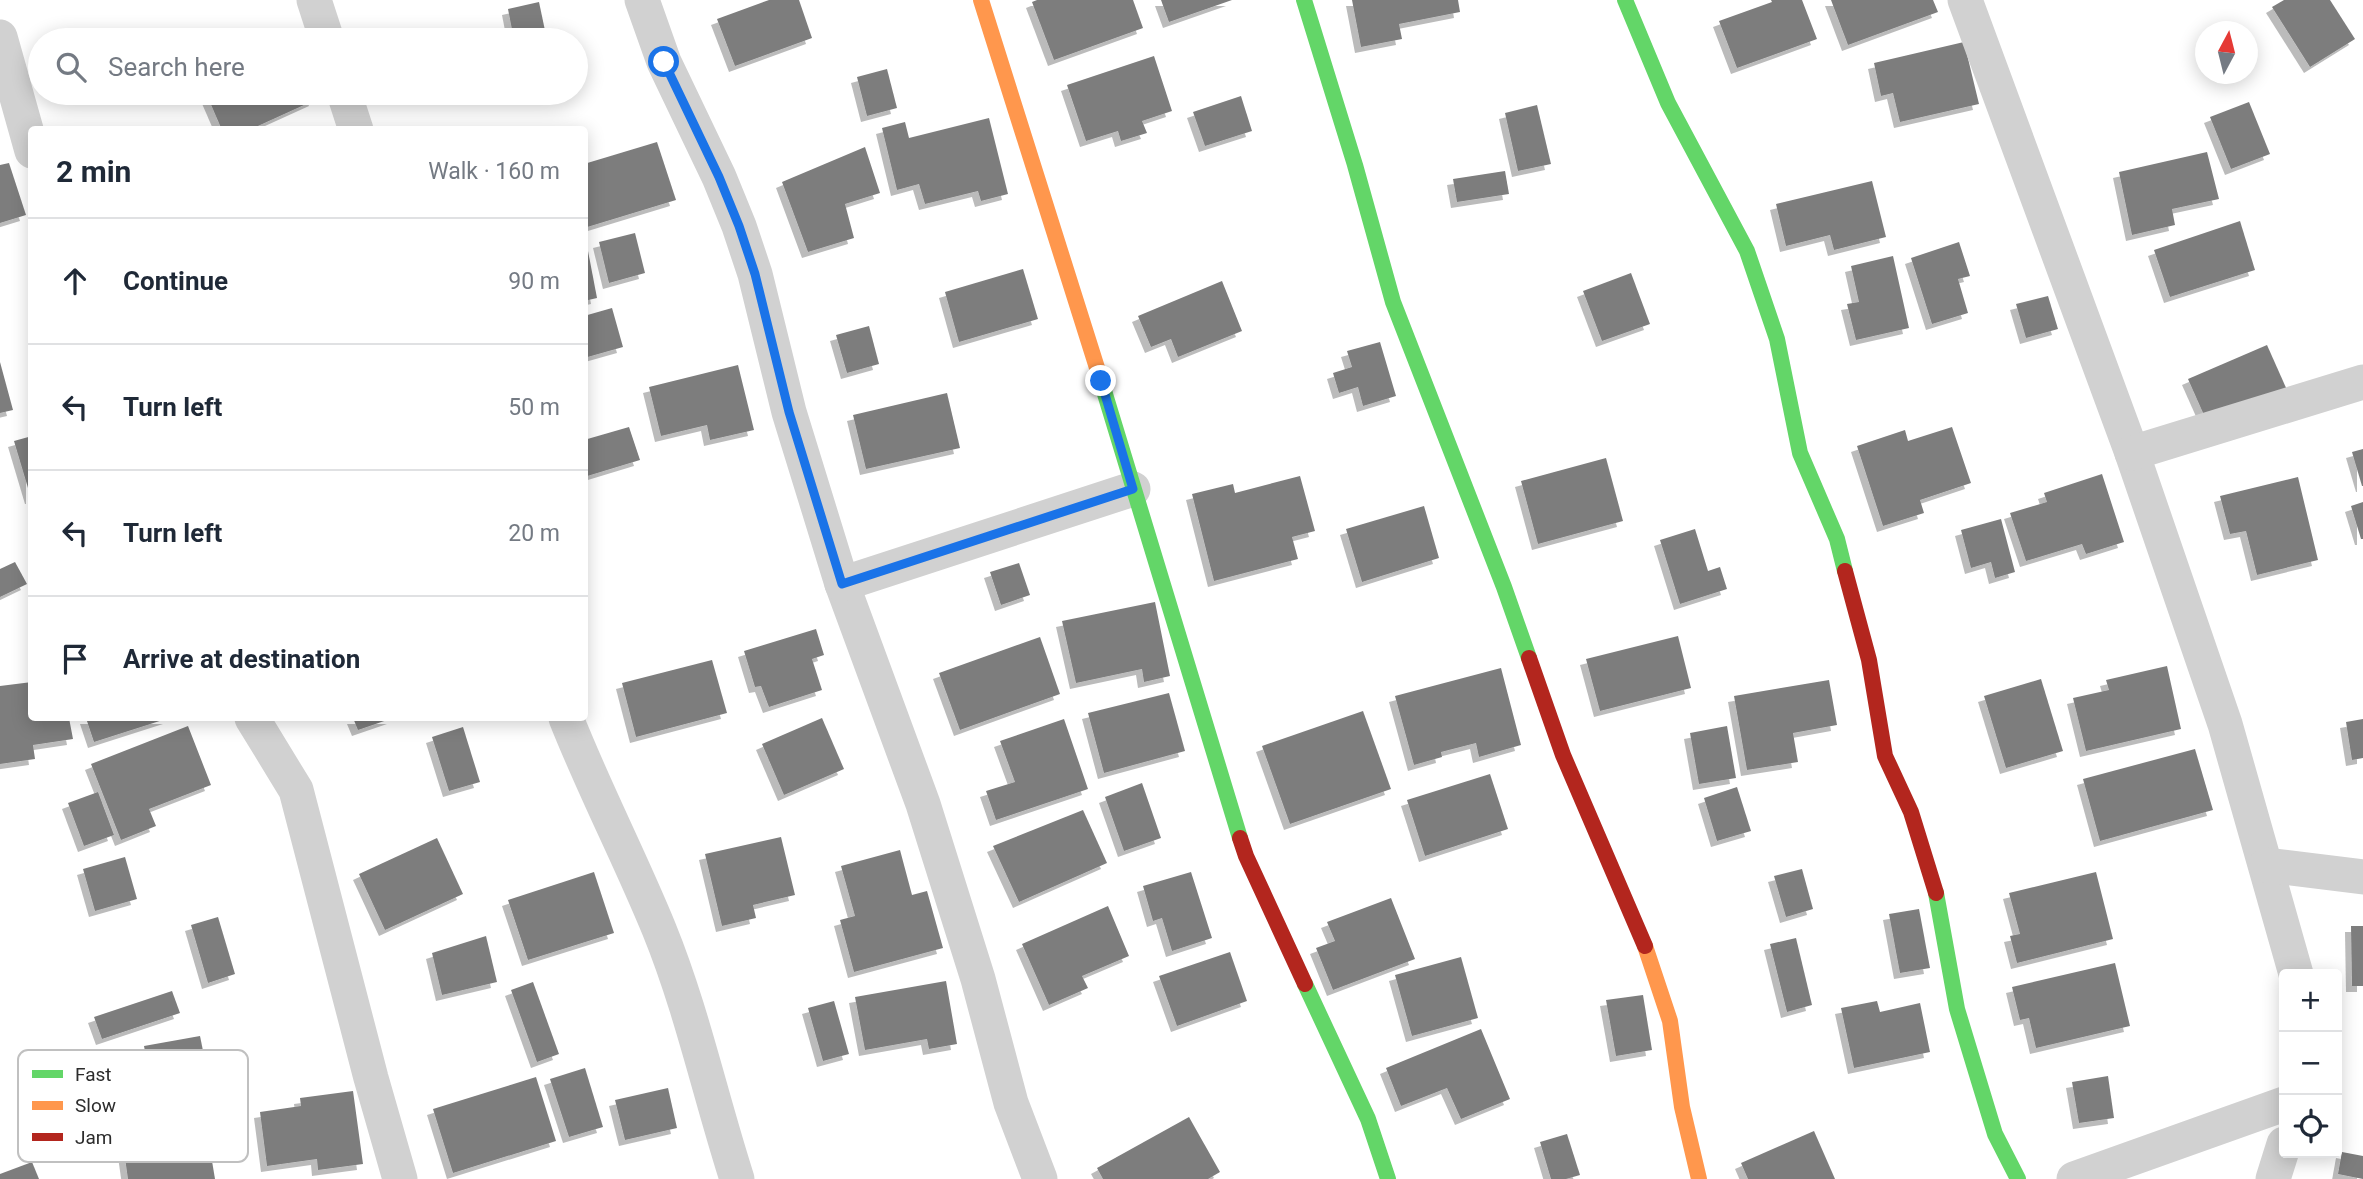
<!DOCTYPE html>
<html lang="en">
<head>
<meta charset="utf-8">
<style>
  body { margin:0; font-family:Roboto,sans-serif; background:#f6f6f7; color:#1f2937 }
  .controls { position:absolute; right:21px; bottom:21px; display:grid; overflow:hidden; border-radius:7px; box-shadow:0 4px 18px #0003 }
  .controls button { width:63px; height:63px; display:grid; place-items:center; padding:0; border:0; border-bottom:2px solid #e0e1e3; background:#fff; color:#1f2937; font:35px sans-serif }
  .compass { position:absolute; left:2195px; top:21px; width:63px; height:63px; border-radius:50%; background:#fff; box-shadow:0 4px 18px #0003; rotate:7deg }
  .stop { position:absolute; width:21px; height:21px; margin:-16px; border:5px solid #1a73e8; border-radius:50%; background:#fff }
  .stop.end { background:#1a73e8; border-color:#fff; box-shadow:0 2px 7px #0008 }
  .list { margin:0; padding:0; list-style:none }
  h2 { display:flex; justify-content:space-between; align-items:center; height:91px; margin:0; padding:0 28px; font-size:30px }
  h2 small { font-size:23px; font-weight:400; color:#747a83 }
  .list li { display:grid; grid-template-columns:46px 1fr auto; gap:21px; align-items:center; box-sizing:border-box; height:126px; padding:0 28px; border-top:2px solid #e0e1e3 }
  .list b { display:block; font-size:26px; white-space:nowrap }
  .list em { font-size:23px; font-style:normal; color:#747a83 }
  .icon { flex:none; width:38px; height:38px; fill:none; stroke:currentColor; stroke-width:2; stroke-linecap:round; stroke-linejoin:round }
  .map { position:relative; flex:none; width:2363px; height:1179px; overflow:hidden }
  .search { position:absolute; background:#fff; box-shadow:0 4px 18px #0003; left:28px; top:28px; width:560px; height:77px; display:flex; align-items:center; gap:18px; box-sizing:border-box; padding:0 24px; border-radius:38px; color:#747a83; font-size:26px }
  .panel { position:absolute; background:#fff; box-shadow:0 4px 18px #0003; left:28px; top:126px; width:560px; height:595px; border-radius:7px }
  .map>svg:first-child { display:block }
  .building { fill:#7d7d7d; filter:url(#shadow) }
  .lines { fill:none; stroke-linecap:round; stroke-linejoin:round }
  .street { stroke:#d1d1d1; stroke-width:35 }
  .fast { stroke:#63d668; stroke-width:16 }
  .slow { stroke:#ff974d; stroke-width:16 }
  .jam { stroke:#b3261e; stroke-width:16 }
  .route { stroke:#1a73e8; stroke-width:9 }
  .key { fill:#fff; stroke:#c0c0c0; stroke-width:2 }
  .key-label { font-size:19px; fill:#2c2c2c }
</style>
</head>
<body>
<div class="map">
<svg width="2363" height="1179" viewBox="0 0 2363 1179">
  <defs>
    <filter id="shadow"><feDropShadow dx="-6" dy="6" stdDeviation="0" flood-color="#0004"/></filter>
  </defs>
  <rect width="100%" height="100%" fill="#fff"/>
  <!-- building -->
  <g class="building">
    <path d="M769,0H799L812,38L735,66L717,19Z"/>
    <path d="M1037,0H1133L1143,28L1054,60L1032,2Z"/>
    <path d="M1161,0H1232L1169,22Z"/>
    <path d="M1352,0H1458L1460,12L1399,24L1402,39L1361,47Z"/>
    <path d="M1771,0H1802L1817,39L1737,68L1719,21L1772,2Z"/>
    <path d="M1831,0H1933L1938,12L1848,45Z"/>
    <path d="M2284,0H2330L2355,39L2310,67L2272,7Z"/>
    <path d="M539,2L547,40H514L508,9Z"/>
    <path d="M1964,42L1979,104L1900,122L1893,93L1881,96L1874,63Z"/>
    <path d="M1154,56L1172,111L1142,121L1147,133L1121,141L1118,131L1086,141L1067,85Z"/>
    <path d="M887,69L897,108L867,116L857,77Z"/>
    <path d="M206,93H312L315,100L249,130H222Z"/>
    <path d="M1241,96L1252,131L1205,146L1193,112Z"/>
    <path d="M2249,102L2270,154L2231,169L2210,117Z"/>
    <path d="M1537,105L1551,164L1518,171L1505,113Z"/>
    <path d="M989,118L1008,194L981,201L978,191L925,204L919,184L897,190L882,128L905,122L909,138Z"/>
    <path d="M657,142L676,200L584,228V164Z"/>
    <path d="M865,147L880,193L845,204L854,238L808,252L782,182Z"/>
    <path d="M2207,152L2219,199L2172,209L2175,225L2132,235L2119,172Z"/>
    <path d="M9,163L26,215L0,223V165Z"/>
    <path d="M1505,171L1509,194L1457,202L1453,179Z"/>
    <path d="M1872,181L1886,237L1834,250L1830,235L1786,246L1776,204Z"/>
    <path d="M2240,221L2255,270L2170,297L2154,250Z"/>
    <path d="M635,233L645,273L609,283L599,242Z"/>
    <path d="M1959,242L1970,276L1958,279L1968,313L1932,324L1911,258Z"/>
    <path d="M584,251H588L597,298L584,301Z"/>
    <path d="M1893,256L1909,328L1856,340L1847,304L1859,302L1851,266Z"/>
    <path d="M1023,269L1038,319L959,342L945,292Z"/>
    <path d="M1631,273L1650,324L1602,341L1583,291Z"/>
    <path d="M1222,281L1242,331L1178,357L1171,339L1151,347L1138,316Z"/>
    <path d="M2048,296L2058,329L2026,338L2016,304Z"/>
    <path d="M612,308L623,347L584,358V316Z"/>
    <path d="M869,326L879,364L847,373L836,335Z"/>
    <path d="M1380,342L1396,396L1363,406L1358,387L1339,393L1333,373L1352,367L1347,351Z"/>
    <path d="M2267,345L2291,399L2212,433L2188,379Z"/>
    <path d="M0,362L13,410L0,413Z"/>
    <path d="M738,365L754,430L710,440L707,425L661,436L649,387Z"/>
    <path d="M947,393L960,448L866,469L853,415Z"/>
    <path d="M629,427L640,460L584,477V440Z"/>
    <path d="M1952,427L1971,483L1920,500L1924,513L1883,526L1857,446L1905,430L1908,441Z"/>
    <path d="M32,436V498H31L14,441Z"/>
    <path d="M2363,449V486H2362L2352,452Z"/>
    <path d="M1606,458L1623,521L1538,544L1521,481Z"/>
    <path d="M2102,474L2124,542L2086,554L2082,544L2026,561L2010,513L2047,502L2044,493Z"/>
    <path d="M1300,476L1315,531L1292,537L1298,559L1214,581L1192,494L1233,484L1235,493Z"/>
    <path d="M2298,477L2318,560L2257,575L2246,531L2230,534L2220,496Z"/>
    <path d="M2363,502V539H2361L2351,506Z"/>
    <path d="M1424,506L1439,558L1362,582L1346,529Z"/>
    <path d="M2001,519L2015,572L1995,578L1991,562L1971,568L1961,530Z"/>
    <path d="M1695,529L1708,571L1720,567L1727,589L1680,604L1660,540Z"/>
    <path d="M15,562L27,584L0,597V569Z"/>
    <path d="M1019,563L1030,595L1001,605L990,572Z"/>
    <path d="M1155,602L1170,676L1144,682L1142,669L1076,683L1062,621Z"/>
    <path d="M816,629L824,655L812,659L822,690L769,707L761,686L755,687L744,651Z"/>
    <path d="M1678,636L1691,688L1600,711L1586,659Z"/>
    <path d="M1040,637L1060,694L960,730L939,673Z"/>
    <path d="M712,660L727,713L636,737L622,683Z"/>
    <path d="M2167,666L2181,729L2086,751L2073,698L2109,690L2106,680Z"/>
    <path d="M1501,668L1521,745L1479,757L1476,743L1441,752L1442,757L1414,765L1395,696Z"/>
    <path d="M2041,679L2063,751L2006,768L1984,696Z"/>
    <path d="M1829,680L1837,725L1793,733L1798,762L1747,770L1734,696Z"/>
    <path d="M32,682V718H69L73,739L33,745L35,759L0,764V686Z"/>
    <path d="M1169,693L1185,751L1104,773L1088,713Z"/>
    <path d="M1363,711L1391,789L1290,824L1262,746Z"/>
    <path d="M86,718H169L94,742Z"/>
    <path d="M353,718H393L358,730Z"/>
    <path d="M822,718L844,769L784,795L762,744Z"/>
    <path d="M1064,719L1088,789L996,820L986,791L1015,782L1000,741Z"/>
    <path d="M2363,719V758L2352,760L2346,722Z"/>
    <path d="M188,726L211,785L149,809L156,826L121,840L91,764Z"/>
    <path d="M1727,726L1736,778L1699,784L1690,733Z"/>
    <path d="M463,727L480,782L449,791L432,737Z"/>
    <path d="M2195,749L2213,810L2100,841L2083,779Z"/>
    <path d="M1490,774L1508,829L1425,856L1407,800Z"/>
    <path d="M1142,783L1161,838L1124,851L1105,797Z"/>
    <path d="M1737,787L1751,831L1717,841L1704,798Z"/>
    <path d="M98,792L114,835L84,846L68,803Z"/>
    <path d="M1083,810L1107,863L1019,902L993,846Z"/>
    <path d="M781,837L795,895L753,905L756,918L722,926L705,854Z"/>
    <path d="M437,838L463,894L385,930L359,874Z"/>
    <path d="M900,850L912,895L927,891L943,948L854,972L840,920L855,916L841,866Z"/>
    <path d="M125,857L137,899L95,911L83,869Z"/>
    <path d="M1802,869L1813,909L1786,917L1774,876Z"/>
    <path d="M594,872L614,933L528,960L508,900Z"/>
    <path d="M1191,872L1212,938L1172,951L1162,918L1153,921L1143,886Z"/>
    <path d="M2096,872L2113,939L2017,963L2010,936L2020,934L2009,893Z"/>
    <path d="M1391,898L1415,959L1333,990L1316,948L1335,941L1327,922Z"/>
    <path d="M1108,906L1129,956L1082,976L1088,988L1049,1005L1022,944Z"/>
    <path d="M1919,909L1930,968L1900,973L1889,914Z"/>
    <path d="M218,917L235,974L208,983L191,925Z"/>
    <path d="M2351,926H2363V986H2352Z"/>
    <path d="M486,936L497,982L442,995L432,953Z"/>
    <path d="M1796,938L1812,1005L1787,1012L1770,944Z"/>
    <path d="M1230,952L1247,1001L1177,1026L1159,976Z"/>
    <path d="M1461,957L1478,1018L1412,1036L1395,975Z"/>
    <path d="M2115,963L2130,1026L2036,1048L2029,1018L2020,1020L2012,987Z"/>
    <path d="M946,981L957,1044L929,1049L927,1039L865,1050L855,997Z"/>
    <path d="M533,982L559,1054L537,1062L511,990Z"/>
    <path d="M172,991L180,1013L102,1039L94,1017Z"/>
    <path d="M1643,995L1652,1050L1616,1056L1606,1000Z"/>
    <path d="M834,1001L849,1054L823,1061L808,1008Z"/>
    <path d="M1877,1001L1880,1012L1920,1003L1930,1052L1854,1068L1841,1008Z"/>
    <path d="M1481,1029L1510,1099L1461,1119L1447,1088L1401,1106L1386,1068Z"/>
    <path d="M200,1036L211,1090L155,1102L144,1046Z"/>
    <path d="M585,1068L603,1127L569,1137L550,1079Z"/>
    <path d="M2108,1076L2114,1118L2079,1123L2072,1082Z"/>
    <path d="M536,1077L556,1141L453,1173L433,1109Z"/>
    <path d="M668,1088L677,1128L625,1140L615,1100Z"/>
    <path d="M353,1091L363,1164L318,1170L317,1159L267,1166L260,1112L301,1106L300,1098Z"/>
    <path d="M1189,1117L1220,1172L1208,1179H1103L1097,1168Z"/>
    <path d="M206,1125L215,1179H128L122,1137Z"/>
    <path d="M1814,1131L1835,1179H1748L1741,1163Z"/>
    <path d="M1567,1134L1580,1175L1566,1179H1551L1540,1142Z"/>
    <path d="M2342,1152L2363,1156V1179L2338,1174Z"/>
    <path d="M32,1162L39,1179H0V1174Z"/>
  </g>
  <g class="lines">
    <!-- street -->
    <g class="street">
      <path d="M314,0L327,40"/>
      <path d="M642,0L664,62L719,177L739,226L755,274L789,412L842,584L923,804L978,979L1011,1103L1040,1179"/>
      <path d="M1965,0L2132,453L2225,724L2296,974"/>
      <path d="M0,37L32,151"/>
      <path d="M344,93L356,130"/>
      <path d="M2132,453L2363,382"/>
      <path d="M842,584L1133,489"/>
      <path d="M252,718L296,790L371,1078L400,1179"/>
      <path d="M566,718C594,789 630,858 659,929C692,1010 710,1095 737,1179"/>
      <path d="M2266,865L2363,877"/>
      <path d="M2074,1179L2284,1104"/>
      <path d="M2273,1179L2284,1144"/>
    </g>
    <!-- fast -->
    <g class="fast">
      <path d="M1304,0L1355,165L1393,302L1504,587L1529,658"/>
      <path d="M1625,0L1668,103L1747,251L1777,339L1800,453L1837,539L1845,571"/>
      <path d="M1098,371L1240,838"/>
      <path d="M1936,893L1957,1009L1995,1134L2018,1179"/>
      <path d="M1305,984L1368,1119L1388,1179"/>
    </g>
    <!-- slow -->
    <g class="slow">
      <path d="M981,0L1098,371"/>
      <path d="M1645,946L1670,1021L1682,1107L1699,1179"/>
    </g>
    <!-- jam -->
    <g class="jam">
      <path d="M1845,571L1869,660L1885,756L1911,812L1936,893"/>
      <path d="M1529,658L1563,755L1645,946"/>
      <path d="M1240,838L1246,856L1305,984"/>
    </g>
  </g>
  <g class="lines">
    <!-- route -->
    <path class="route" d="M664,62L719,177L739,226L755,274L789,412L842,584L1133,489L1101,381"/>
  </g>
  <!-- legend -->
  <rect x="18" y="1050" width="230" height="112" rx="10" class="key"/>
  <rect x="32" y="1070" width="31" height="8" fill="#63d668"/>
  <rect x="32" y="1101" width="31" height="9" fill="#ff974d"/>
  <rect x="32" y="1133" width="31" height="8" fill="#b3261e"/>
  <g class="key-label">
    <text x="75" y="1081">Fast</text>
    <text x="75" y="1112">Slow</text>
    <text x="75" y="1144">Jam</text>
  </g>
</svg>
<div class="controls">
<button>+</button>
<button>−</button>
<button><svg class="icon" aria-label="locate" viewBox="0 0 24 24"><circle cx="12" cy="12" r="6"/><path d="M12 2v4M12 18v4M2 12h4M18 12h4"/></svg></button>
</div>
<svg class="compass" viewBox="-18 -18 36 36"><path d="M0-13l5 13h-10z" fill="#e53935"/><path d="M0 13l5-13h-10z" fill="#747a83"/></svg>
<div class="stop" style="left:664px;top:62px"></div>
<div class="stop end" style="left:1101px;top:381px"></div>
<div class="search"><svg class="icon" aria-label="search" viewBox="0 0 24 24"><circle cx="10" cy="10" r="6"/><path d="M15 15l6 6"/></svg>Search here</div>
<section class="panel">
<h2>2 min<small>Walk · 160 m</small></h2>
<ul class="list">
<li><svg class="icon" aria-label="ahead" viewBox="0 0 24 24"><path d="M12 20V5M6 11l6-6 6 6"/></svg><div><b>Continue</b></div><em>90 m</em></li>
<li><svg class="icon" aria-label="left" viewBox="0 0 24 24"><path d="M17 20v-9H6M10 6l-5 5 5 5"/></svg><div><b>Turn left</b></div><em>50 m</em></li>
<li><svg class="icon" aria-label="left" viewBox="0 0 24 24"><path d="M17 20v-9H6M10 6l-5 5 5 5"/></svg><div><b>Turn left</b></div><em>20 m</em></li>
<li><svg class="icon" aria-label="arrive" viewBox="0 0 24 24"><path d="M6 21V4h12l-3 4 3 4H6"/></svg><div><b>Arrive at destination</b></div></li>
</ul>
</section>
</div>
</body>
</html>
